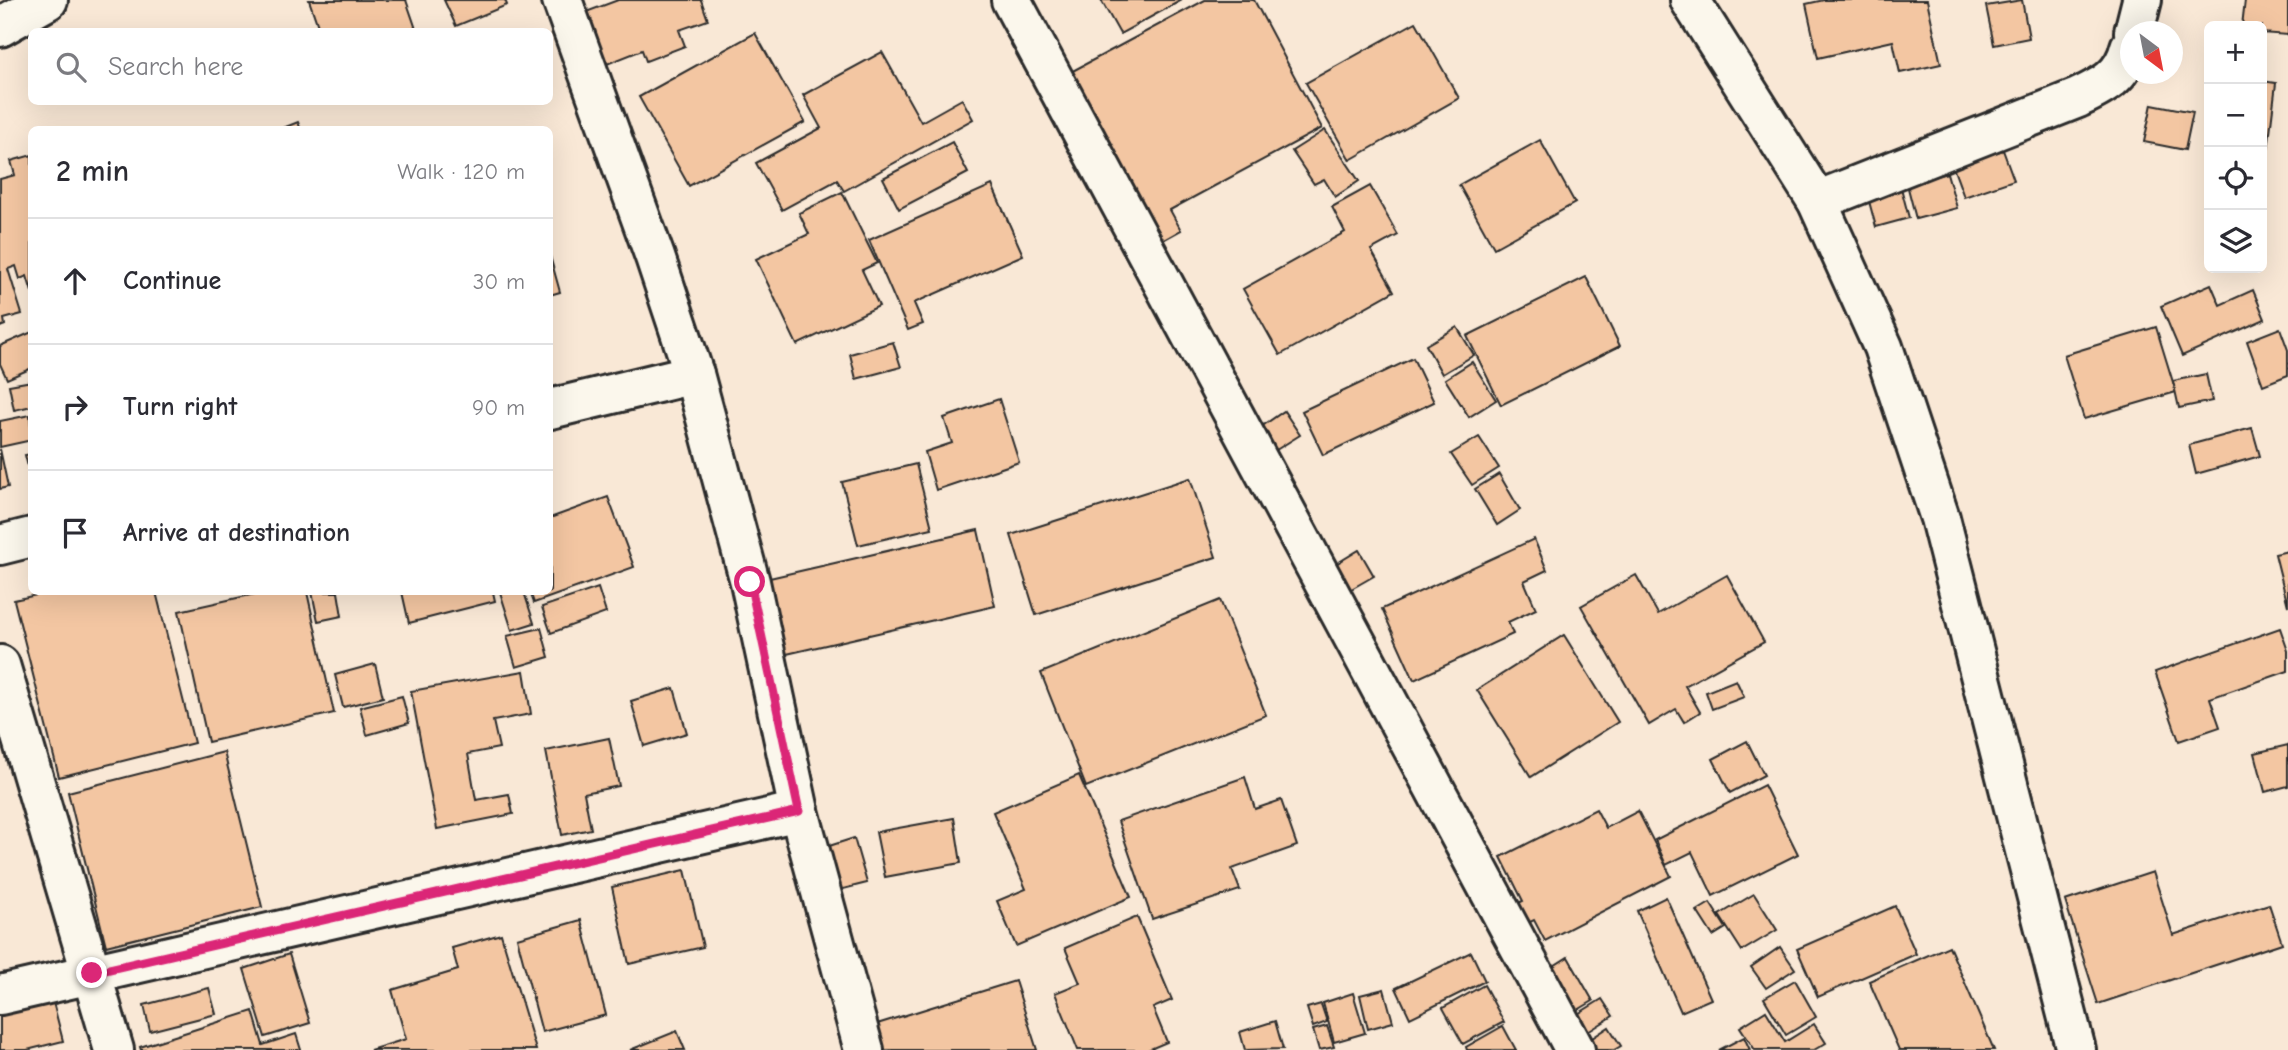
<!DOCTYPE html>
<html lang="en">
<head>
<meta charset="utf-8">
<style>
  body { margin:0; font-family:"Comic Neue",sans-serif; background:#f7f7f7; color:#2b2b33 }
  .controls { position:absolute; right:21px; top:21px; display:grid; overflow:hidden; border-radius:10px; box-shadow:0 7px 28px #0002 }
  .controls button { width:63px; height:63px; display:grid; place-items:center; padding:0; border:0; border-bottom:2px solid #e1e1e2; background:#fff; color:#2b2b33; font:35px sans-serif }
  .compass { position:absolute; left:2120px; top:21px; width:63px; height:63px; border-radius:50%; background:#fff; box-shadow:0 7px 28px #0002; rotate:148deg }
  .stop { position:absolute; width:21px; height:21px; margin:-16px; border:5px solid #db2777; border-radius:50%; background:#fff }
  .stop.end { background:#db2777; border-color:#fff; box-shadow:0 2px 7px #0008 }
  .list { margin:0; padding:0; list-style:none }
  h2 { display:flex; justify-content:space-between; align-items:center; height:91px; margin:0; padding:0 28px; font-size:30px }
  h2 small { font-size:23px; font-weight:400; color:#7c7c81 }
  .list li { display:grid; grid-template-columns:46px 1fr auto; gap:21px; align-items:center; box-sizing:border-box; height:126px; padding:0 28px; border-top:2px solid #e1e1e2 }
  .list b { display:block; font-size:26px; white-space:nowrap }
  .list em { font-size:23px; font-style:normal; color:#7c7c81 }
  .icon { flex:none; width:38px; height:38px; fill:none; stroke:currentColor; stroke-width:2; stroke-linecap:round; stroke-linejoin:round }
  .map { position:relative; flex:none; width:2288px; height:1050px; overflow:hidden }
  .search { position:absolute; background:#fff; box-shadow:0 7px 28px #0002; left:28px; top:28px; width:525px; height:77px; display:flex; align-items:center; gap:18px; box-sizing:border-box; padding:0 24px; border-radius:10px; color:#7c7c81; font-size:26px }
  .panel { position:absolute; background:#fff; box-shadow:0 7px 28px #0002; left:28px; top:126px; width:525px; height:469px; border-radius:10px }
  .map>svg:first-child { display:block }
  .building { fill:#f3c6a2; stroke:#2b2b2b; stroke-width:2 }
  .lines { fill:none; stroke-linecap:round; stroke-linejoin:round }
  .minor-casing { stroke:#2b2b2b; stroke-width:44 }
  .minor { stroke:#fbf7ec; stroke-width:38 }
  .route { stroke:#db2777; stroke-width:9 }
</style>
</head>
<body>
<div class="map">
<svg width="2288" height="1050" viewBox="0 0 2288 1050">
  <rect width="100%" height="100%" fill="#f9e8d6"/>
  <filter id="ink" filterUnits="userSpaceOnUse"><feTurbulence type="fractalNoise" baseFrequency=".0143" numOctaves="2"/><feDisplacementMap in="SourceGraphic" scale="14" xChannelSelector="R" yChannelSelector="G"/><feConvolveMatrix kernelMatrix="1 2 1 2 8 2 1 2 1" color-interpolation-filters="sRGB"/></filter>
  <g filter="url(#ink)">
    <!-- building -->
    <g class="building">
      <path d="M309,0H406L417,32H320Z"/>
      <path d="M444,0H505L507,5L456,26Z"/>
      <path d="M618,0H701L708,20L679,30L685,46L646,61L642,50L607,64L586,12Z"/>
      <path d="M1101,0H1182L1120,34Z"/>
      <path d="M1205,0H1254L1322,128L1170,210L1181,230L1158,243L1067,74Z"/>
      <path d="M1824,0H1927L1941,64L1900,73L1893,41L1818,58L1806,4Z"/>
      <path d="M2022,0L2029,38L1994,45L1986,6Z"/>
      <path d="M2245,0H2288V35L2262,33V26H2242Z"/>
      <path d="M1416,22L1459,98L1350,160L1306,83Z"/>
      <path d="M755,33L805,122L689,186L639,97Z"/>
      <path d="M882,52L921,122L962,99L973,119L844,191L837,180L782,210L756,163L821,128L803,95Z"/>
      <path d="M2262,81L2276,83L2267,157L2262,156Z"/>
      <path d="M2152,104L2193,112L2185,150L2144,142Z"/>
      <path d="M2209,110V150L2204,149Z"/>
      <path d="M298,122L301,130H278Z"/>
      <path d="M1325,130L1359,181L1335,197L1324,179L1314,184L1292,151Z"/>
      <path d="M1540,140L1575,203L1494,248L1459,185Z"/>
      <path d="M952,142L968,173L899,209L883,178Z"/>
      <path d="M2003,150L2014,180L1964,197L1953,167Z"/>
      <path d="M32,155V292L27,276L20,279L16,266L8,269L22,314L4,319L5,325L0,327V179L15,175L11,161Z"/>
      <path d="M1947,173L1957,208L1916,219L1907,184Z"/>
      <path d="M1900,184L1909,218L1876,227L1867,194Z"/>
      <path d="M992,185L1023,255L914,303L923,324L908,330L869,240Z"/>
      <path d="M1370,186L1398,235L1371,250L1394,291L1280,355L1243,289L1345,232L1332,207Z"/>
      <path d="M842,192L877,263L862,270L879,306L797,345L756,259L809,234L799,213Z"/>
      <path d="M550,256L560,292L550,295Z"/>
      <path d="M1586,277L1620,346L1501,405L1467,336Z"/>
      <path d="M2211,284L2220,305L2253,290L2265,319L2182,356L2161,306Z"/>
      <path d="M1457,327L1474,355L1442,374L1426,345Z"/>
      <path d="M2156,327L2176,392L2084,419L2064,355Z"/>
      <path d="M2280,328L2288,350V375L2263,385L2247,341Z"/>
      <path d="M32,332V368L7,379L0,364V346Z"/>
      <path d="M893,342L901,367L856,379L850,354Z"/>
      <path d="M1413,358L1434,402L1323,455L1302,411Z"/>
      <path d="M1472,362L1496,400L1469,417L1445,379Z"/>
      <path d="M2206,374L2212,401L2179,408L2173,381Z"/>
      <path d="M32,381V406L14,410L9,385Z"/>
      <path d="M999,399L1019,462L936,490L925,452L952,443L944,418Z"/>
      <path d="M1284,411L1300,435L1273,452L1258,429Z"/>
      <path d="M30,415L32,440L0,447V421Z"/>
      <path d="M2252,428L2260,456L2196,474L2189,445Z"/>
      <path d="M1479,437L1499,468L1472,485L1451,454Z"/>
      <path d="M0,449L8,487L0,489Z"/>
      <path d="M32,454V482L25,455Z"/>
      <path d="M916,464L932,528L858,545L842,482Z"/>
      <path d="M1499,474L1520,510L1497,525L1475,489Z"/>
      <path d="M1190,478L1216,557L1036,615L1011,535Z"/>
      <path d="M608,497L634,567L534,603L530,592H550V518Z"/>
      <path d="M978,530L995,606L778,656L761,580Z"/>
      <path d="M1534,539L1547,570L1524,581L1536,609L1508,622L1513,634L1414,680L1382,609Z"/>
      <path d="M1359,550L1374,576L1346,592L1331,567Z"/>
      <path d="M2288,551V606L2275,554Z"/>
      <path d="M1636,575L1658,614L1727,575L1764,642L1685,686L1700,712L1684,722L1676,709L1649,725L1581,606Z"/>
      <path d="M598,588L606,613L551,633L542,607Z"/>
      <path d="M50,592H156L194,743L59,777L14,600Z"/>
      <path d="M264,592H307L334,713L208,742L179,611Z"/>
      <path d="M312,592H338L342,616L318,621Z"/>
      <path d="M402,592H493L495,601L409,623Z"/>
      <path d="M500,592H524L534,623L512,630Z"/>
      <path d="M1220,600L1266,715L1086,787L1041,673Z"/>
      <path d="M541,628L549,657L516,667L507,636Z"/>
      <path d="M2280,628L2288,651V671L2210,698L2220,727L2179,741L2155,672Z"/>
      <path d="M1564,635L1618,722L1531,777L1477,690Z"/>
      <path d="M375,664L383,697L343,707L335,675Z"/>
      <path d="M524,671L531,714L493,721L499,748L468,754L476,800L509,794L513,814L437,829L411,691Z"/>
      <path d="M1736,680L1744,697L1712,709L1706,692Z"/>
      <path d="M674,688L687,733L644,746L631,701Z"/>
      <path d="M402,696L409,723L367,735L360,707Z"/>
      <path d="M609,738L619,786L584,793L591,829L562,835L546,751Z"/>
      <path d="M1747,741L1764,775L1730,793L1713,759Z"/>
      <path d="M2288,745V786L2265,792L2255,753Z"/>
      <path d="M224,752L262,907L106,946L68,792Z"/>
      <path d="M1079,775L1131,897L1016,946L997,901L1026,889L993,812Z"/>
      <path d="M1245,777L1255,809L1281,800L1297,846L1232,869L1240,890L1152,919L1118,821Z"/>
      <path d="M1764,785L1798,854L1713,896L1692,852L1666,865L1655,840Z"/>
      <path d="M1596,809L1606,828L1638,811L1671,876L1545,941L1534,920L1526,924L1516,904L1523,901L1501,857Z"/>
      <path d="M954,818L961,863L885,877L876,832Z"/>
      <path d="M854,838L867,883L835,891L823,848Z"/>
      <path d="M685,870L703,947L629,964L612,887Z"/>
      <path d="M2153,872L2173,935L2269,904L2282,943L2098,1004L2065,901Z"/>
      <path d="M1754,894L1777,930L1742,951L1719,915Z"/>
      <path d="M1666,897L1711,999L1681,1012L1637,911Z"/>
      <path d="M1710,903L1726,928L1713,936L1697,911Z"/>
      <path d="M1895,906L1916,954L1818,997L1797,949Z"/>
      <path d="M1137,917L1172,1000L1153,1008L1167,1042L1148,1050H1078L1055,993L1080,983L1065,948Z"/>
      <path d="M581,920L606,1015L542,1032L517,938Z"/>
      <path d="M501,934L536,1050H370L406,1039L392,990L458,970L452,948Z"/>
      <path d="M1949,946L1994,1050H1899L1869,981Z"/>
      <path d="M1780,947L1795,969L1766,988L1751,967Z"/>
      <path d="M1471,952L1485,981L1410,1018L1396,988Z"/>
      <path d="M289,954L310,1023L265,1037L244,969Z"/>
      <path d="M1568,957L1593,1001L1566,1017L1541,974Z"/>
      <path d="M1795,980L1816,1017L1786,1035L1764,998Z"/>
      <path d="M1015,981L1037,1050H882L874,1025Z"/>
      <path d="M1484,985L1504,1022L1463,1044L1443,1008Z"/>
      <path d="M209,988L216,1014L150,1031L144,1005Z"/>
      <path d="M1384,989L1393,1022L1368,1029L1360,995Z"/>
      <path d="M1353,993L1365,1033L1334,1042L1323,1003Z"/>
      <path d="M1602,999L1613,1016L1580,1037L1568,1020Z"/>
      <path d="M53,1002L63,1041L27,1050H0V1016Z"/>
      <path d="M1321,1004L1327,1022L1313,1027L1307,1008Z"/>
      <path d="M253,1011L263,1045L296,1034L301,1050H141L140,1047Z"/>
      <path d="M1766,1011L1785,1042L1814,1024L1826,1043L1814,1050H1755L1740,1027Z"/>
      <path d="M1275,1021L1283,1049L1245,1050L1240,1032Z"/>
      <path d="M1327,1026L1334,1047L1319,1050L1313,1030Z"/>
      <path d="M1503,1026L1516,1050H1467L1466,1047Z"/>
      <path d="M1609,1027L1621,1046L1614,1050H1586L1583,1044Z"/>
      <path d="M677,1031L685,1050H630Z"/>
      <path d="M1744,1037L1750,1050H1719Z"/>
    </g>
    <g class="lines">
      <defs>
        <g id="minor">
          <path d="M562,0L655,257L694,374L750,582L799,811L864,1050"/>
          <path d="M1011,0L1575,1050"/>
          <path d="M1690,0L1817,201L1883,347L1940,518L2076,1050"/>
          <path d="M0,27L48,0"/>
          <path d="M2134,32L2142,0"/>
          <path d="M1817,201L2078,98C2103,86 2123,77 2130,47"/>
          <path d="M550,409L694,374"/>
          <path d="M0,545L32,537"/>
          <path d="M0,665L114,1050"/>
          <path d="M0,995L799,811"/>
        </g>
      </defs>
      <!-- minor casing -->
      <use href="#minor" class="minor-casing"/>
      <!-- minor -->
      <use href="#minor" class="minor"/>
    </g>
  </g>
  <g class="lines" filter="url(#ink)">
    <!-- route -->
    <path class="route" d="M92,973L799,811L750,582"/>
  </g>
</svg>
<div class="controls">
<button>+</button>
<button>−</button>
<button><svg class="icon" aria-label="locate" viewBox="0 0 24 24"><circle cx="12" cy="12" r="6"/><path d="M12 2v4M12 18v4M2 12h4M18 12h4"/></svg></button>
<button><svg class="icon" aria-label="layers" viewBox="0 0 24 24"><path d="M12 4l9 5-9 5-9-5zM3 14l9 5 9-5"/></svg></button>
</div>
<svg class="compass" viewBox="-18 -18 36 36"><path d="M0-13l5 13h-10z" fill="#e53935"/><path d="M0 13l5-13h-10z" fill="#7c7c81"/></svg>
<div class="stop" style="left:750px;top:582px"></div>
<div class="stop end" style="left:92px;top:973px"></div>
<div class="search"><svg class="icon" aria-label="search" viewBox="0 0 24 24"><circle cx="10" cy="10" r="6"/><path d="M15 15l6 6"/></svg>Search here</div>
<section class="panel">
<h2>2 min<small>Walk · 120 m</small></h2>
<ul class="list">
<li><svg class="icon" aria-label="ahead" viewBox="0 0 24 24"><path d="M12 20V5M6 11l6-6 6 6"/></svg><div><b>Continue</b></div><em>30 m</em></li>
<li><svg class="icon" aria-label="right" viewBox="0 0 24 24"><path d="M7 20v-9h11M14 6l5 5-5 5"/></svg><div><b>Turn right</b></div><em>90 m</em></li>
<li><svg class="icon" aria-label="arrive" viewBox="0 0 24 24"><path d="M6 21V4h12l-3 4 3 4H6"/></svg><div><b>Arrive at destination</b></div></li>
</ul>
</section>
</div>
</body>
</html>
